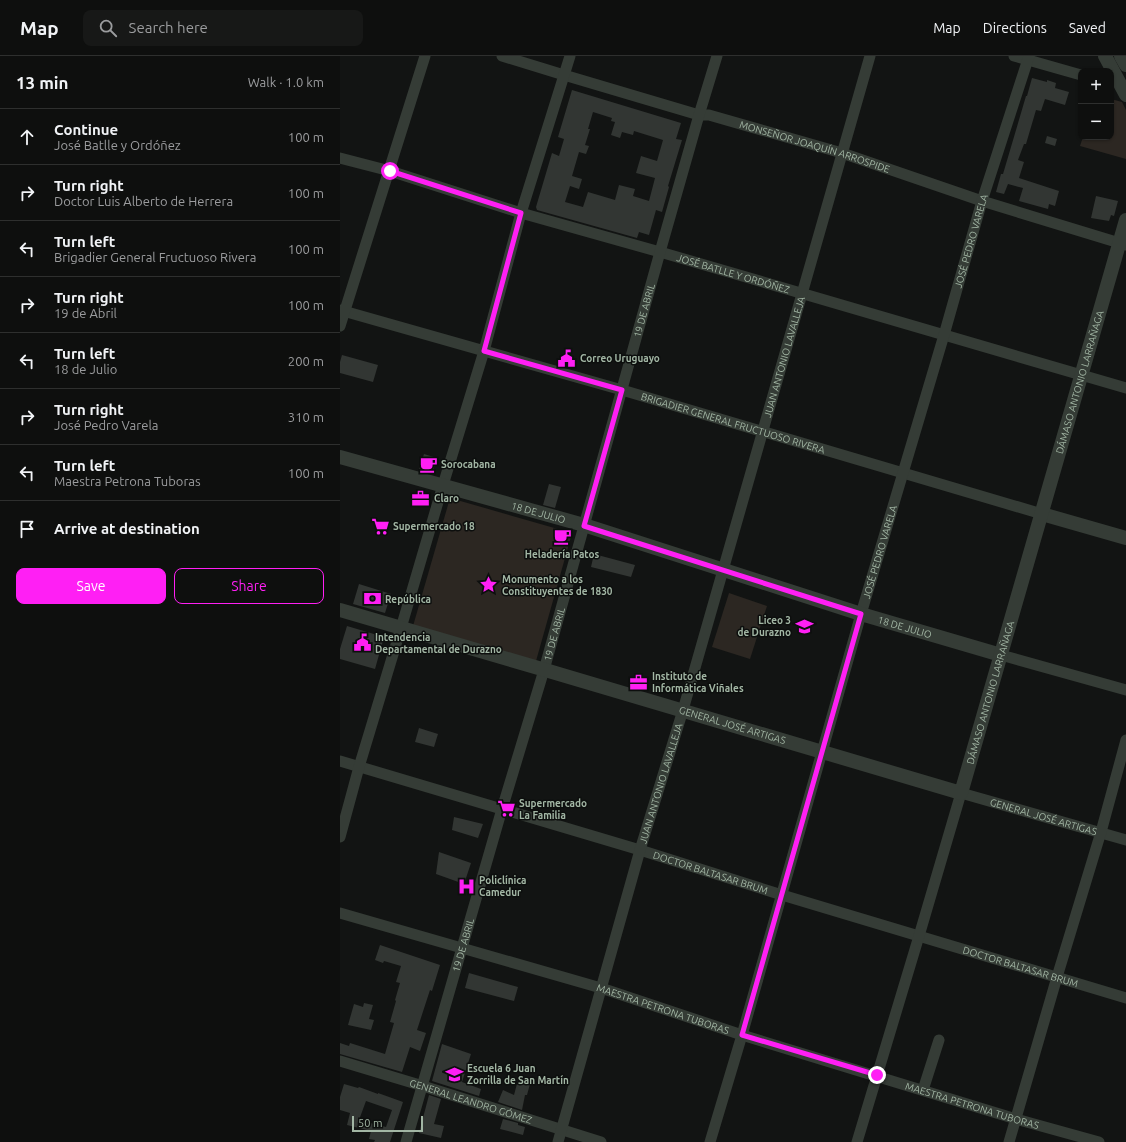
<!DOCTYPE html>
<html lang="en">
<head>
<meta charset="utf-8">
<style>
  body { margin:0; font-family:Ubuntu,sans-serif; background:#171817; color:#f1f3f6 }
  .controls { position:absolute; right:12px; top:12px; display:grid; overflow:hidden; border-radius:8px; box-shadow:0 1px 3px #0004 }
  .controls button { width:36px; height:36px; display:grid; place-items:center; padding:0; border:0; border-bottom:1px solid #2e2f2e; background:#0e0f0e; color:#f1f3f6; font:20px sans-serif }
  .scale { position:absolute; left:12px; bottom:10px; width:71px; box-sizing:border-box; padding-left:4px; border:2px solid #a2b6a4; border-top:0; font-size:11px; line-height:14px; white-space:nowrap; color:#a2b6a4; -webkit-text-stroke:3px #0d0f0e; paint-order:stroke }
  .stop { position:absolute; width:12px; height:12px; margin:-9px; border:3px solid #ff1ff4; border-radius:50%; background:#fff }
  .stop.end { background:#ff1ff4; border-color:#fff; box-shadow:0 1px 4px #0008 }
  .list { margin:0; padding:0; list-style:none }
  h2 { display:flex; justify-content:space-between; align-items:center; height:52px; margin:0; padding:0 16px; font-size:17px }
  h2 small { font-size:13px; font-weight:400; color:#9b9c9e }
  .list li { display:grid; grid-template-columns:26px 1fr auto; gap:12px; align-items:center; box-sizing:border-box; height:56px; padding:0 16px; border-top:1px solid #2e2f2e }
  .list b { display:block; font-size:15px; white-space:nowrap }
  .list p { margin:0; font-size:13px; white-space:nowrap; color:#9b9c9e }
  .list em { font-size:13px; font-style:normal; color:#9b9c9e }
  .actions { display:flex; gap:8px; padding:12px 16px }
  .actions a { flex:1; padding:9px 0; border:1px solid #ff1ff4; border-radius:8px; text-align:center; font-size:14px; color:#ff1ff4 }
  .actions .main { background:#ff1ff4; color:#fff }
  .icon { flex:none; width:22px; height:22px; fill:none; stroke:currentColor; stroke-width:2; stroke-linecap:round; stroke-linejoin:round }
  .map { position:relative; flex:none; width:786px; height:1086px; overflow:hidden }
  header { display:flex; align-items:center; gap:24px; box-sizing:border-box; height:56px; padding:0 20px; background:#0e0f0e; border-bottom:1px solid #2e2f2e }
  header strong { font-size:19px }
  nav { display:flex; gap:22px; margin-inline-start:auto; font-size:14px }
  .search { width:280px; height:36px; background:#171817; display:flex; align-items:center; gap:10px; box-sizing:border-box; padding:0 14px; border-radius:8px; color:#9b9c9e; font-size:15px }
  main { display:flex }
  aside { flex:1; background:#0e0f0e }
  .map>svg:first-child { display:block }
  .green { fill:#2c2722 }
  .building { fill:#323633; fill-rule:evenodd }
  .lines { fill:none; stroke-linecap:round; stroke-linejoin:round }
  .minor { stroke:#353c36; stroke-width:11 }
  .tertiary { stroke:#353c36; stroke-width:14 }
  .route { stroke:#ff1ff4; stroke-width:5 }
  .labels { text-anchor:middle; dominant-baseline:central; stroke-width:3; stroke-linejoin:round; paint-order:stroke }
  .street-label { font-size:10px; fill:#a2b6a4; stroke:#0d0f0e }
  .poi-label { font-size:10px; font-weight:bold; fill:#a2b6a4; stroke:#0d0f0e; text-anchor:start }
</style>
</head>
<body>
<header>
<strong>Map</strong>
<div class="search"><svg class="icon" aria-label="search" viewBox="0 0 24 24"><circle cx="10" cy="10" r="6"/><path d="M15 15l6 6"/></svg>Search here</div>
<nav><a>Map</a><a>Directions</a><a>Saved</a></nav>
</header>
<main>
<aside>
<h2>13 min<small>Walk · 1.0 km</small></h2>
<ul class="list">
<li><svg class="icon" aria-label="ahead" viewBox="0 0 24 24"><path d="M12 20V5M6 11l6-6 6 6"/></svg><div><b>Continue</b><p>José Batlle y Ordóñez</p></div><em>100 m</em></li>
<li><svg class="icon" aria-label="right" viewBox="0 0 24 24"><path d="M7 20v-9h11M14 6l5 5-5 5"/></svg><div><b>Turn right</b><p>Doctor Luis Alberto de Herrera</p></div><em>100 m</em></li>
<li><svg class="icon" aria-label="left" viewBox="0 0 24 24"><path d="M17 20v-9H6M10 6l-5 5 5 5"/></svg><div><b>Turn left</b><p>Brigadier General Fructuoso Rivera</p></div><em>100 m</em></li>
<li><svg class="icon" aria-label="right" viewBox="0 0 24 24"><path d="M7 20v-9h11M14 6l5 5-5 5"/></svg><div><b>Turn right</b><p>19 de Abril</p></div><em>100 m</em></li>
<li><svg class="icon" aria-label="left" viewBox="0 0 24 24"><path d="M17 20v-9H6M10 6l-5 5 5 5"/></svg><div><b>Turn left</b><p>18 de Julio</p></div><em>200 m</em></li>
<li><svg class="icon" aria-label="right" viewBox="0 0 24 24"><path d="M7 20v-9h11M14 6l5 5-5 5"/></svg><div><b>Turn right</b><p>José Pedro Varela</p></div><em>310 m</em></li>
<li><svg class="icon" aria-label="left" viewBox="0 0 24 24"><path d="M17 20v-9H6M10 6l-5 5 5 5"/></svg><div><b>Turn left</b><p>Maestra Petrona Tuboras</p></div><em>100 m</em></li>
<li><svg class="icon" aria-label="arrive" viewBox="0 0 24 24"><path d="M6 21V4h12l-3 4 3 4H6"/></svg><div><b>Arrive at destination</b></div></li>
</ul>
<div class="actions"><a class="main">Save</a><a>Share</a></div>
</aside>
<div class="map">
<svg width="786" height="1086" viewBox="0 0 786 1086">
  <rect width="100%" height="100%" fill="#121413"/>
  <!-- green -->
  <g class="green">
    <path d="M771,43L782,46L786,54V103L740,90L743,81H771Z"/>
    <path d="M110,442L232,477L196,605L73,570Z"/>
    <path d="M389,537L427,550L410,603L372,591Z"/>
  </g>
  <!-- building -->
  <g class="building">
    <path d="M692,22L707,26V24L716,27L715,32L729,36L725,49L705,43L701,55L696,54L686,88H684L678,104L684,106L679,122L719,135L715,150L709,148L708,153L679,145L683,132L668,128L664,138L656,136L661,118H663L686,40H687Z"/>
    <path d="M232,34L341,67L336,83L342,84L328,130L329,131L322,156L316,154L309,179L299,176L297,182L197,154L196,151L212,97L219,100L224,83L218,81ZM253,56L272,62L271,65L275,66L271,79L280,82L282,76L293,79L294,75L323,84L317,105L301,100L296,117L315,122L309,145L293,140L295,133L279,129L275,144L248,136L243,151L225,146L230,130L239,133L242,123L232,120L239,96L246,98L249,90L245,89L250,73H248Z"/>
    <path d="M707,80L717,83L715,90L705,87Z"/>
    <path d="M756,140L778,145L774,160L771,159L769,165L751,162Z"/>
    <path d="M2,299L38,309L33,326L0,317V306Z"/>
    <path d="M84,398L97,402L92,418L79,414Z"/>
    <path d="M209,428L221,431L215,452L203,449Z"/>
    <path d="M254,498L295,509L291,521L251,511Z"/>
    <path d="M19,528L51,538L45,557L13,548Z"/>
    <path d="M7,570L44,581L35,613L0,603V593Z"/>
    <path d="M79,672L98,678L94,691L75,686Z"/>
    <path d="M114,761L143,768L138,782L112,774Z"/>
    <path d="M99,796L131,807L124,828L96,818Z"/>
    <path d="M40,889L100,909L92,935L90,934L77,974L86,977L80,995L70,991L62,1016L0,998V987L9,990L10,987L45,998L54,967L50,966L56,945L55,944L60,927L56,926L61,910L44,905L43,907L35,904Z"/>
    <path d="M129,917L178,931L174,945L125,932Z"/>
    <path d="M24,947L33,949L29,963L34,964L31,974L8,969L14,948L23,951Z"/>
    <path d="M102,988L131,998L122,1026L141,1033L139,1040L92,1025Z"/>
    <path d="M178,1024L190,1028L187,1039H185L182,1054L158,1046L163,1034L174,1039Z"/>
    <path d="M4,1028L18,1032L19,1031L38,1038V1037L63,1046L50,1086H34L35,1084L29,1083L31,1075L7,1069L10,1057L0,1054V1041ZM26,1045L52,1054L46,1071L19,1064Z"/>
    <path d="M89,1039L101,1043L94,1068L104,1070L101,1082L79,1077Z"/>
    <path d="M163,1063L178,1067V1069L185,1071L183,1079L160,1073Z"/>
  </g>
  <g class="lines">
    <!-- minor -->
    <g class="minor">
      <path id="s1" d="M162,0L224,19L359,59H369L502,97L642,145L786,189"/>
      <path d="M674,0L741,19"/>
      <path id="s2" d="M0,102L50,115L181,157L320,196L786,332"/>
      <path id="s3" d="M0,254L282,334L702,458"/>
      <path d="M0,270L85,0"/>
      <path d="M661,599L786,634"/>
      <path id="s4" d="M0,705L300,794L442,839L786,942"/>
      <path d="M0,781L19,711L61,572L103,429L144,295L181,157L230,0"/>
      <path id="s5" d="M0,857L261,932L402,979L676,1063L759,1086"/>
      <path id="s6" d="M0,1005L83,1030L261,1086"/>
      <path d="M583,1034L599,984"/>
      <path id="s7" d="M66,1086L162,753L204,614L320,196L359,59L377,0"/>
      <path id="s8" d="M218,1086L300,794L343,654L530,0"/>
      <path id="s9" d="M370,1086L402,979L521,558L604,279L642,145L689,0"/>
      <path id="s10" d="M517,1086L579,880L621,737L786,784"/>
      <path d="M669,1086L717,921L761,776L786,684"/>
    </g>
    <!-- tertiary -->
    <g class="tertiary">
      <path d="M765,0L786,39"/>
      <path d="M781,0L786,9"/>
      <path id="s11" d="M0,401L244,469L521,558L661,599"/>
      <path d="M702,458L786,482"/>
      <path id="s12" d="M0,554C207,615 414,674 621,737L786,164"/>
    </g>
  </g>
  <g class="lines">
    <!-- route -->
    <path class="route" d="M50,115L181,157L144,295L282,334L244,470L521,558L402,979L537,1019"/>
  </g>
  <!-- icons -->
  <defs>
    <symbol id="civic-bare" viewBox="-9 -9 18 18"><path d="M-.6-6.5H3V-4.5H.6V-3L4-1V1h2V6H-6V1h2V-1L-.6-3ZM-1.2 2.5V6h2.4V2.5Z" fill="#ff1ff4" stroke="#0d0f0e" stroke-width="2.5" paint-order="stroke"/></symbol>
    <symbol id="cafe-bare" viewBox="-9 -9 18 18"><path d="M-5.5-4.5H6V0H3Q3 3.5 0 3.5H-2.5Q-5.5 3.5-5.5 0ZM3-3.2v2h1.7v-2ZM-6 4.5H4V6H-6Z" fill="#ff1ff4" stroke="#0d0f0e" stroke-width="2.5" paint-order="stroke"/></symbol>
    <symbol id="office-bare" viewBox="-9 -9 18 18"><path d="M-6-3h4V-5.5h4V-3h4V5H-6ZM-1-4.5V-3h2v-1.5ZM-6 0V1H6V0Z" fill="#ff1ff4" stroke="#0d0f0e" stroke-width="2.5" paint-order="stroke"/></symbol>
    <symbol id="supermarket-bare" viewBox="-9 -9 18 18"><path d="M-6-5.5h2.5l.6 2H6L4.5 2H-2.5L-4.4-4H-6ZM-1.5 3.2a1.3 1.3 0 1 0 .1 0ZM3 3.2a1.3 1.3 0 1 0 .1 0Z" fill="#ff1ff4" stroke="#0d0f0e" stroke-width="2.5" paint-order="stroke"/></symbol>
    <symbol id="sight-bare" viewBox="-9 -9 18 18"><path d="M0-6L1.8-2.2L6-1.7L2.9 1.2L3.7 5.4L0 3.3L-3.7 5.4L-2.9 1.2L-6-1.7L-1.8-2.2Z" fill="#ff1ff4" stroke="#0d0f0e" stroke-width="2.5" paint-order="stroke"/></symbol>
    <symbol id="bank-bare" viewBox="-9 -9 18 18"><path d="M-6-4H6V4H-6ZM0-2.3a2.3 2.3 0 1 0 0 4.6a2.3 2.3 0 1 0 0-4.6Z" fill="#ff1ff4" stroke="#0d0f0e" stroke-width="2.5" paint-order="stroke"/></symbol>
    <symbol id="school-bare" viewBox="-9 -9 18 18"><path d="M0-5L7-2L0 1L-7-2ZM-4 1L0 2.5L4 1V4Q0 6-4 4Z" fill="#ff1ff4" stroke="#0d0f0e" stroke-width="2.5" paint-order="stroke"/></symbol>
    <symbol id="hospital-bare" viewBox="-9 -9 18 18"><path d="M-5-5h3v3.5h4V-5h3V5h-3V1.5h-4V5h-3Z" fill="#ff1ff4" stroke="#0d0f0e" stroke-width="2.5" paint-order="stroke"/></symbol>
  </defs>
  <g fill-rule="evenodd">
    <use href="#civic-bare" x="214" y="290" width="25" height="25"/>
    <use href="#cafe-bare" x="76" y="396" width="25" height="25"/>
    <use href="#office-bare" x="68" y="430" width="25" height="25"/>
    <use href="#supermarket-bare" x="28" y="458" width="25" height="25"/>
    <use href="#cafe-bare" x="210" y="468" width="25" height="25"/>
    <use href="#sight-bare" x="136" y="516" width="25" height="25"/>
    <use href="#bank-bare" x="20" y="530" width="25" height="25"/>
    <use href="#school-bare" x="452" y="558" width="25" height="25"/>
    <use href="#civic-bare" x="10" y="574" width="25" height="25"/>
    <use href="#office-bare" x="286" y="614" width="25" height="25"/>
    <use href="#supermarket-bare" x="154" y="740" width="25" height="25"/>
    <use href="#hospital-bare" x="114" y="818" width="25" height="25"/>
    <use href="#school-bare" x="102" y="1006" width="25" height="25"/>
  </g>
  <g class="labels">
    <!-- street labels -->
    <g class="street-label">
      <text stroke="none"><textPath href="#s1" startOffset="326">MONSEÑOR JOAQUÍN ARROSPIDE</textPath></text>
      <text stroke="none"><textPath href="#s9" startOffset="938">JOSÉ PEDRO VARELA</textPath></text>
      <text stroke="none"><textPath href="#s2" startOffset="410">JOSÉ BATLLE Y ORDÓÑEZ</textPath></text>
      <text stroke="none"><textPath href="#s7" startOffset="865">19 DE ABRIL</textPath></text>
      <text stroke="none"><textPath href="#s8" startOffset="817">JUAN ANTONIO LAVALLEJA</textPath></text>
      <text stroke="none"><textPath href="#s12" startOffset="1075">DÁMASO ANTONIO LARRAÑAGA</textPath></text>
      <text stroke="none"><textPath href="#s3" startOffset="409">BRIGADIER GENERAL FRUCTUOSO RIVERA</textPath></text>
      <text stroke="none"><textPath href="#s11" startOffset="206">18 DE JULIO</textPath></text>
      <text stroke="none"><textPath href="#s9" startOffset="614">JOSÉ PEDRO VARELA</textPath></text>
      <text stroke="none"><textPath href="#s11" startOffset="590">18 DE JULIO</textPath></text>
      <text stroke="none"><textPath href="#s7" startOffset="529">19 DE ABRIL</textPath></text>
      <text stroke="none"><textPath href="#s12" startOffset="752">DÁMASO ANTONIO LARRAÑAGA</textPath></text>
      <text stroke="none"><textPath href="#s12" startOffset="409">GENERAL JOSÉ ARTIGAS</textPath></text>
      <text stroke="none"><textPath href="#s8" startOffset="373">JUAN ANTONIO LAVALLEJA</textPath></text>
      <text stroke="none"><textPath href="#s10" startOffset="450">GENERAL JOSÉ ARTIGAS</textPath></text>
      <text stroke="none"><textPath href="#s4" startOffset="387">DOCTOR BALTASAR BRUM</textPath></text>
      <text stroke="none"><textPath href="#s7" startOffset="205">19 DE ABRIL</textPath></text>
      <text stroke="none"><textPath href="#s4" startOffset="711">DOCTOR BALTASAR BRUM</textPath></text>
      <text stroke="none"><textPath href="#s5" startOffset="337">MAESTRA PETRONA TUBORAS</textPath></text>
      <text stroke="none"><textPath href="#s6" startOffset="137">GENERAL LEANDRO GÓMEZ</textPath></text>
      <text stroke="none"><textPath href="#s5" startOffset="661">MAESTRA PETRONA TUBORAS</textPath></text>
    </g>
    <!-- poi labels -->
    <g class="poi-label">
      <text x="240" y="302">Correo Uruguayo</text>
      <text x="101" y="408">Sorocabana</text>
      <text x="94" y="442">Claro</text>
      <text x="53" y="470">Supermercado 18</text>
      <text x="222" y="498" text-anchor="middle">Heladería Patos</text>
      <text x="162" y="523">Monumento a los<tspan x="162" dy="12">Constituyentes de 1830</tspan></text>
      <text x="45" y="543">República</text>
      <text x="451" y="564" text-anchor="end">Liceo 3<tspan x="451" dy="12">de Durazno</tspan></text>
      <text x="35" y="581">Intendencia<tspan x="35" dy="12">Departamental de Durazno</tspan></text>
      <text x="312" y="620">Instituto de<tspan x="312" dy="12">Informática Viñales</tspan></text>
      <text x="179" y="747">Supermercado<tspan x="179" dy="12">La Familia</tspan></text>
      <text x="139" y="824">Policlínica<tspan x="139" dy="12">Camedur</tspan></text>
      <text x="127" y="1012">Escuela 6 Juan<tspan x="127" dy="12">Zorrilla de San Martín</tspan></text>
    </g>
  </g>
</svg>
<div class="controls">
<button>+</button>
<button>−</button>
</div>
<div class="scale">50 m</div>
<div class="stop" style="left:50px;top:115px"></div>
<div class="stop end" style="left:537px;top:1019px"></div>
</div>
</main>
</body>
</html>
